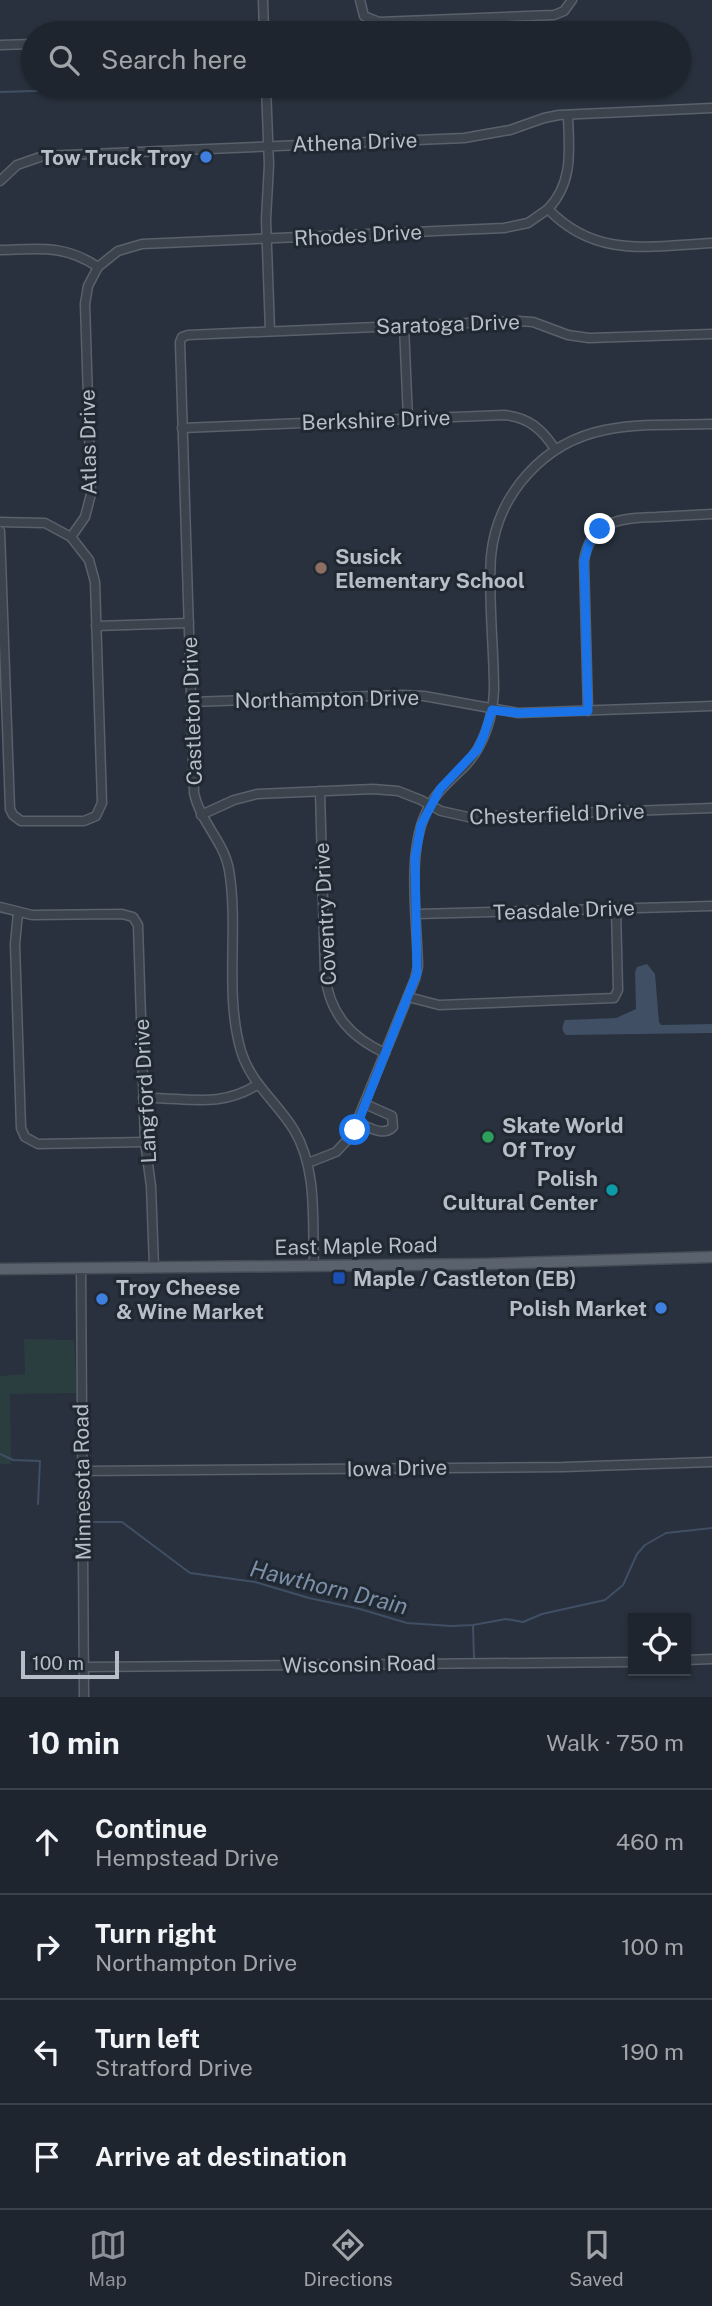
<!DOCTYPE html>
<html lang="en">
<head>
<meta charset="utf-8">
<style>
  body { margin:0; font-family:"Public Sans",sans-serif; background:#2b313a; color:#f1f3f6 }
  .controls { position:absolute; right:21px; bottom:21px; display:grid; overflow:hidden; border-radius:0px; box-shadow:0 2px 5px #0004 }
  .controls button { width:63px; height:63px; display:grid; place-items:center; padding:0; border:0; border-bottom:2px solid #3c424a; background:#1e252e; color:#f1f3f6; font:35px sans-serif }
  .scale { position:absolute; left:21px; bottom:18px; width:98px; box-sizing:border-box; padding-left:7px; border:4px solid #b8bec8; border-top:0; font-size:19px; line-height:24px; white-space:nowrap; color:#b8bec8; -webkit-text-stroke:5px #202832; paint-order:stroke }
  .stop { position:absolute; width:21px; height:21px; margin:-16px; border:5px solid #1a73e8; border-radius:50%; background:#fff }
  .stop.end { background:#1a73e8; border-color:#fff; box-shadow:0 2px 7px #0008 }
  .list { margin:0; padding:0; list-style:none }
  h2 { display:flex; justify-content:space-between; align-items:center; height:91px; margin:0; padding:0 28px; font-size:30px }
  h2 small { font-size:23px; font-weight:400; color:#a1a5aa }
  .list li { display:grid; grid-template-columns:46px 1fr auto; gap:21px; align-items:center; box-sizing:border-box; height:105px; padding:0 28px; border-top:2px solid #3c424a }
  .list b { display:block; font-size:26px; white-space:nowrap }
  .list p { margin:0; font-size:23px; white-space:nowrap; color:#a1a5aa }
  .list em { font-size:23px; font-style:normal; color:#a1a5aa }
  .icon { flex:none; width:38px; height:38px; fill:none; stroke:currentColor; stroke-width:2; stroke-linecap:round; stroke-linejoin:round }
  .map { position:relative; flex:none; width:712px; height:1697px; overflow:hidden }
  .search { position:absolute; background:#1e252e; box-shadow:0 2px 5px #0004; left:21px; right:21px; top:21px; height:77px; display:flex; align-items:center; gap:18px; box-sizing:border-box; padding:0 24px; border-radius:38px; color:#a1a5aa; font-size:26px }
  .sheet { height:511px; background:#1e252e }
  nav { display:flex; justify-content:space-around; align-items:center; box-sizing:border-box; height:98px; border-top:2px solid #3c424a; background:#1e252e; font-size:19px; color:#a1a5aa }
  nav a { display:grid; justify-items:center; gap:4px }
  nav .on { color:#8c9099 }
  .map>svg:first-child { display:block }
  .green { fill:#2b3e3f }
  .water { fill:#404f64 }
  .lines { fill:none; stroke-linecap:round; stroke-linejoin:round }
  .stream { stroke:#404f64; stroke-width:2 }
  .minor-casing { stroke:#59616b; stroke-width:11 }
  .major-casing { stroke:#454c56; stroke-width:13 }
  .minor { stroke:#3c434d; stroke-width:8 }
  .major { stroke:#5a626d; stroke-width:10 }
  .route { stroke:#1a73e8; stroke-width:9 }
  .shop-dot { fill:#3f7fe0; stroke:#202832; stroke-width:2.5 }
  .education-dot { fill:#8d6e63; stroke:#202832; stroke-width:2.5 }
  .leisure-dot { fill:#2e9e5b; stroke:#202832; stroke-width:2.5 }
  .culture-dot { fill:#0f9aa8; stroke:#202832; stroke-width:2.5 }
  .transit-dot { fill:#1a4fb4; stroke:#202832; stroke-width:2.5 }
  .labels { text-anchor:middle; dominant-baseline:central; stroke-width:6; stroke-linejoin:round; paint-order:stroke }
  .street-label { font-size:21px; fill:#b8bec8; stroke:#202832 }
  .poi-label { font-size:21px; font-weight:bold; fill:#b8bec8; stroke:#202832; text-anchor:start }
  .water-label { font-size:23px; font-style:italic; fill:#7c8fa8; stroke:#202832 }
</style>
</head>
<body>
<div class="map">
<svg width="712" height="1697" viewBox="0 0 712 1697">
  <rect width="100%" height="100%" fill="#28313d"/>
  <!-- green -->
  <path class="green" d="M24,1339L74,1340L77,1393L10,1394L11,1464H0V1376L25,1374Z"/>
  <!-- water -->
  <path class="water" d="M647,964L655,974L659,1022L661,1025L712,1024V1033L566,1035C561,1030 562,1026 565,1020L616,1018L636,1009L635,972L637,967Z"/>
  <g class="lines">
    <!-- stream -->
    <g class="stream">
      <path d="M679,72H681"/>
      <path d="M0,92L205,86"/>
      <path d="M0,1454L13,1460L40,1461L38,1504"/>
      <path d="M88,1522H122L190,1573L255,1582L309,1598L360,1609L407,1623L451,1626L473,1625L506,1619L523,1622L542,1614L605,1600L623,1585L637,1554L645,1545L666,1533L712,1528"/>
      <path d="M473,1626L474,1658"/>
    </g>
    <defs>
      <g id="minor">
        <path d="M263,0L264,33"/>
        <path d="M360,0L364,16L379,22L554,15L564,11L572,0"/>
        <path d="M0,45L33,44"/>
        <path d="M266,86L269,165L266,219L270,331"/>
        <path d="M0,181L17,165L43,156L464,138L510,130L544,118L559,115L712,108"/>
        <path d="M548,209C574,182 569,149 568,115"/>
        <path d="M0,250C39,249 64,244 98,267L118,251L142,244L504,228L528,223L548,209C596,259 649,246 712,243"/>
        <path d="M404,326L408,419"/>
        <path d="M182,428L504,415C528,417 542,429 555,449"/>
        <path d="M0,522L45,523L71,537"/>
        <path d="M0,531L10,809L13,815L21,821H84L96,816L102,803L95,582L89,560L71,537L85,517L91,494L85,304L88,286L98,267"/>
        <path d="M96,626L189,623"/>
        <path d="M191,702L403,695L424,696L518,713L712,706"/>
        <path d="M588,711L584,561C590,520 622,518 656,517C675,516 693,515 712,514"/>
        <path d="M320,791L325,974C329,1013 350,1037 385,1053"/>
        <path d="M201,815L234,800L257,794L373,789L398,791L421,800L441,811L468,817L712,808"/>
        <path d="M0,907L32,915L122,914L133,917L138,925L145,1142L151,1186L154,1267"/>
        <path d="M18,913L15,944L21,1128L25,1137L38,1144L145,1142"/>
        <path d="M417,914L712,906"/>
        <path d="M408,997L439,1005L614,998L618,990L616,909"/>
        <path d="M143,1098C187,1097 218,1109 257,1085"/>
        <path d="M358,1123C369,1127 383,1137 393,1127L392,1116L365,1104"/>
        <path d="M308,1163L336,1152L351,1136L415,979L418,966C417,921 407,855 425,815C434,793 450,781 466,765C484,745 493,717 494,690C494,646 488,600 491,556C497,494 544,442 605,430C639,423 677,425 712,424"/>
        <path d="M314,1266C312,1221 318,1170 294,1130C277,1102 251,1084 241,1051C224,993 239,929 229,870C224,841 200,822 194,793L180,342L182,337L188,335L518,321L533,322L568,335L589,338L712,334"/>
        <path d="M81,1268L84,1697"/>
        <path d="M82,1471L563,1467L712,1462"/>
        <path d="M686,1660L712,1659"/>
        <path d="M84,1667L633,1662"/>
      </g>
      <path id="major" d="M0,1269L484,1264L712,1257"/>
    </defs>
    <!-- minor casing -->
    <use href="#minor" class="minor-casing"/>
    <!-- major casing -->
    <use href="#major" class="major-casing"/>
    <!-- minor -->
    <use href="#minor" class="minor"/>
    <!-- major -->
    <use href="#major" class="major"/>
  </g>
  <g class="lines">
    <!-- route -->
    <path class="route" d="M355,1130L417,973L415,858L421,825L440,789L477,750L484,735L492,710L518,713L588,711L584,561L589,543L600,529"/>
  </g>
  <!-- markers -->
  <g class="shop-dot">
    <circle cx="206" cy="157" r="7"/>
    <circle cx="102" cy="1299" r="7"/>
    <circle cx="661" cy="1308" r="7"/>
  </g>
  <circle class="education-dot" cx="321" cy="568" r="7"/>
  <circle class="leisure-dot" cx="488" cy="1137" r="7"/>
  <circle class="culture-dot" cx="612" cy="1190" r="7"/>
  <rect class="transit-dot" x="332" y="1271" width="14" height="14" rx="3.5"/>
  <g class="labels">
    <!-- street labels -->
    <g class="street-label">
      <text transform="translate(355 142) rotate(-2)">Athena Drive</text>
      <text transform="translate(358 235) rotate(-3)">Rhodes Drive</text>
      <text transform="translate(448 324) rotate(-2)">Saratoga Drive</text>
      <text transform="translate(376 420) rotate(-2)">Berkshire Drive</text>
      <text transform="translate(88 442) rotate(-91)">Atlas Drive</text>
      <text transform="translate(327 699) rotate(-1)">Northampton Drive</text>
      <text transform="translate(192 711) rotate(-92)">Castleton Drive</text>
      <text transform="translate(557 814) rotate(-2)">Chesterfield Drive</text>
      <text transform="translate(564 910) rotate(-2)">Teasdale Drive</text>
      <text transform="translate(325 914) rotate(-93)">Coventry Drive</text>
      <text transform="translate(145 1091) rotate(-93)">Langford Drive</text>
      <text transform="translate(356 1246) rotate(-1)">East Maple Road</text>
      <text transform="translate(397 1468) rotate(-1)">Iowa Drive</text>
      <text transform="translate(82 1482) rotate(-91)">Minnesota Road</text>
      <text transform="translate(359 1664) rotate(-1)">Wisconsin Road</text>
    </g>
    <!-- poi labels -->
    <g class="poi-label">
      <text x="192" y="157" text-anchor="end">Tow Truck Troy</text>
      <text x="335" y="556">Susick<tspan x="335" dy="24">Elementary School</tspan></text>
      <text x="502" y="1125">Skate World<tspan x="502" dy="24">Of Troy</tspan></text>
      <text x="598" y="1178" text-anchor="end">Polish<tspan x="598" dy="24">Cultural Center</tspan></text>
      <text x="353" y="1278">Maple / Castleton (EB)</text>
      <text x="116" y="1287">Troy Cheese<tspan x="116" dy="24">&amp; Wine Market</tspan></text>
      <text x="647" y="1308" text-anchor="end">Polish Market</text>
    </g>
    <!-- water labels -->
    <g class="water-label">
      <text transform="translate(329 1587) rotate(14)">Hawthorn Drain</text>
    </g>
  </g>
</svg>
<div class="controls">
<button><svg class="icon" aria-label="locate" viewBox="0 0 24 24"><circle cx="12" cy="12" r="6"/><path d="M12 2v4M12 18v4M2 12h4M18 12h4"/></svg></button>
</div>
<div class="scale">100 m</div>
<div class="stop" style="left:355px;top:1130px"></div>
<div class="stop end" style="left:600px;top:529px"></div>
<div class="search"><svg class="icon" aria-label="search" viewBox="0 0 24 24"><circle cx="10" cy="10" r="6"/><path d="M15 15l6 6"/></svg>Search here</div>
</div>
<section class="sheet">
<h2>10 min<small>Walk · 750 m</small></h2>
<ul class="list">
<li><svg class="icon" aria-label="ahead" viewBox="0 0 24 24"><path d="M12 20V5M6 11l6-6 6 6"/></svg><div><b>Continue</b><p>Hempstead Drive</p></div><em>460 m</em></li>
<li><svg class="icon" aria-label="right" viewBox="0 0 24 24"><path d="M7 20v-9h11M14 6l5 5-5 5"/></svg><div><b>Turn right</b><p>Northampton Drive</p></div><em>100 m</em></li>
<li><svg class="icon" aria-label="left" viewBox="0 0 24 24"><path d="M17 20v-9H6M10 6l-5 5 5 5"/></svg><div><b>Turn left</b><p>Stratford Drive</p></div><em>190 m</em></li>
<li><svg class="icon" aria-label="arrive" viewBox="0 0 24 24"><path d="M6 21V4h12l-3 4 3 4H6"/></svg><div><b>Arrive at destination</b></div></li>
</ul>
</section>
<nav>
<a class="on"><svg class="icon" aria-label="map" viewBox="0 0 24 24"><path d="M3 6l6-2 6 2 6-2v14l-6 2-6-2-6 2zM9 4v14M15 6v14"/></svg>Map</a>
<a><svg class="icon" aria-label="directions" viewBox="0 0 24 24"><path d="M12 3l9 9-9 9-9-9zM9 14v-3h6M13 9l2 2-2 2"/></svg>Directions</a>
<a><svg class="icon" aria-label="saved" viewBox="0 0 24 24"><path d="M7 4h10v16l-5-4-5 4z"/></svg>Saved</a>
</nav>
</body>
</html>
